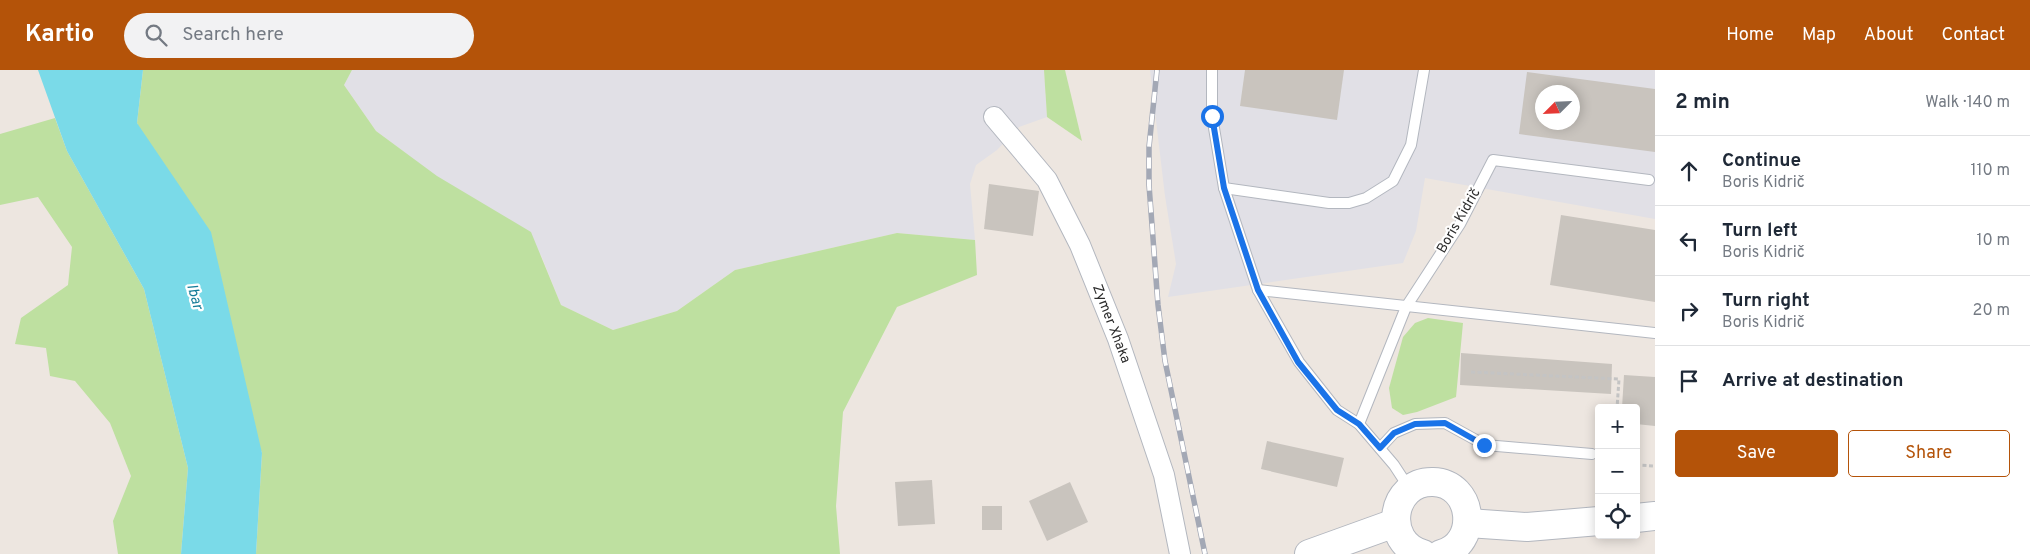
<!DOCTYPE html>
<html lang="en">
<head>
<meta charset="utf-8">
<style>
  body { margin:0; font-family:Overpass,sans-serif; background:#f2f2f3; color:#1f2937 }
  .controls { position:absolute; right:15px; bottom:15px; display:grid; overflow:hidden; border-radius:5px; box-shadow:0 2px 12px #0003 }
  .controls button { width:45px; height:45px; display:grid; place-items:center; padding:0; border:0; border-bottom:1px solid #e0e1e3; background:#fff; color:#1f2937; font:25px sans-serif }
  .compass { position:absolute; left:1535px; top:15px; width:45px; height:45px; border-radius:50%; background:#fff; box-shadow:0 2px 12px #0003; rotate:246deg }
  .stop { position:absolute; width:15px; height:15px; margin:-11px; border:4px solid #1a73e8; border-radius:50%; background:#fff }
  .stop.end { background:#1a73e8; border-color:#fff; box-shadow:0 1px 5px #0008 }
  .list { margin:0; padding:0; list-style:none }
  h2 { display:flex; justify-content:space-between; align-items:center; height:65px; margin:0; padding:0 20px; font-size:21px }
  h2 small { font-size:16px; font-weight:400; color:#747a83 }
  .list li { display:grid; grid-template-columns:32px 1fr auto; gap:15px; align-items:center; box-sizing:border-box; height:70px; padding:0 20px; border-top:1px solid #e0e1e3 }
  .list b { display:block; font-size:19px; white-space:nowrap }
  .list p { margin:0; font-size:16px; white-space:nowrap; color:#747a83 }
  .list em { font-size:16px; font-style:normal; color:#747a83 }
  .actions { display:flex; gap:10px; padding:15px 20px }
  .actions a { flex:1; padding:11px 0; border:1px solid #b45309; border-radius:5px; text-align:center; font-size:18px; color:#b45309 }
  .actions .main { background:#b45309; color:#fff }
  .icon { flex:none; width:28px; height:28px; fill:none; stroke:currentColor; stroke-width:2; stroke-linecap:round; stroke-linejoin:round }
  .map { position:relative; flex:none; width:1655px; height:484px; overflow:hidden }
  header { display:flex; align-items:center; gap:30px; box-sizing:border-box; height:70px; padding:0 25px; background:#b45309; color:#fff }
  header strong { font-size:24px }
  nav { display:flex; gap:28px; margin-inline-start:auto; font-size:18px }
  .search { width:350px; height:45px; background:#f2f2f3; display:flex; align-items:center; gap:12px; box-sizing:border-box; padding:0 18px; border-radius:28px; color:#747a83; font-size:19px }
  main { display:flex }
  aside { flex:1; background:#fff }
  .map>svg:first-child { display:block }
  .industrial { fill:#e1e0e6; fill-rule:evenodd }
  .green { fill:#bee0a0 }
  .water { fill:#7adae8 }
  .building { fill:#c9c4be; fill-rule:evenodd }
  .lines { fill:none; stroke-linecap:round; stroke-linejoin:round }
  .lane-casing { stroke:#b3b7bf; stroke-width:12 }
  .street-casing { stroke:#b3b7bf; stroke-width:22 }
  .secondary-casing { stroke:#b3b7bf; stroke-width:30 }
  .path { stroke:#c4c4c4; stroke-width:3; stroke-dasharray:4 2.5; stroke-linecap:butt }
  .lane { stroke:#fff; stroke-width:10 }
  .street { stroke:#fff; stroke-width:20 }
  .secondary { stroke:#fff; stroke-width:28 }
  .rail-casing { stroke:#a3a8b5; stroke-width:5.5 }
  .rail { stroke:#fff; stroke-width:4; stroke-dasharray:11; stroke-linecap:butt }
  .route { stroke:#1a73e8; stroke-width:6 }
  .labels { text-anchor:middle; dominant-baseline:central; stroke-width:4.5; stroke-linejoin:round; paint-order:stroke }
  .street-label { font-size:14px; fill:#2d2d2d; stroke:#fff }
  .water-label { font-size:15px; font-style:italic; fill:#157c98; stroke:#fff }
</style>
</head>
<body>
<header>
<strong>Kartio</strong>
<div class="search"><svg class="icon" aria-label="search" viewBox="0 0 24 24"><circle cx="10" cy="10" r="6"/><path d="M15 15l6 6"/></svg>Search here</div>
<nav><a>Home</a><a>Map</a><a>About</a><a>Contact</a></nav>
</header>
<main>
<div class="map">
<svg width="1655" height="484" viewBox="0 0 1655 484">
  <rect width="100%" height="100%" fill="#ede6e0"/>
  <!-- industrial -->
  <g class="industrial">
    <path d="M352,0H1044L1047,47L1019,57L997,80L976,95L970,114L975,170L897,163L735,200L677,241L613,260L561,235L541,185L376,61L344,15Z"/>
    <path d="M1150,0H1655V149L1425,108L1416,161L1403,193L1168,227L1176,194L1165,126ZM1542,22H1572V52H1542Z"/>
  </g>
  <!-- green -->
  <g class="green">
    <path d="M143,0H352L344,15L376,61L437,106L531,162L561,235L613,260L677,241L735,200L897,163L975,170L977,205L897,237L843,342L836,436L840,484H256L262,383L137,53Z"/>
    <path d="M1044,0H1065L1082,71L1047,47Z"/>
    <path d="M55,48L67,81L144,219L188,398L181,484H118L113,451L131,406L110,353L75,311L50,306L46,278L15,274L21,248L68,215L72,177L38,127L0,135V64Z"/>
    <path d="M1428,248L1463,253L1456,327L1417,342L1403,345L1392,338L1389,318L1403,267L1415,253Z"/>
  </g>
  <!-- water -->
  <path class="water" d="M38,0H143L137,53L211,162L262,383L256,484H181L188,398L144,219L67,81Z"/>
  <!-- building -->
  <g class="building">
    <path d="M1245,0H1344L1337,50L1240,36Z"/>
    <path d="M1527,2L1655,19V82L1519,64ZM1542,22H1572V52H1542Z"/>
    <path d="M989,114L1039,121L1033,166L984,159Z"/>
    <path d="M1561,145L1655,160V232L1550,215Z"/>
    <path d="M1461,283L1612,294L1611,324L1460,315Z"/>
    <path d="M1624,305L1655,307V356L1636,354V338H1622Z"/>
    <path d="M1267,371L1344,388L1337,417L1261,399Z"/>
    <path d="M932,410L935,454L898,456L895,412Z"/>
    <path d="M1070,412L1088,452L1047,471L1029,431Z"/>
    <rect x="982" y="436" width="20" height="24"/>
  </g>
  <g class="lines">
    <defs>
      <g id="lane">
        <path d="M1212,0V46L1224,118L1258,220L1299,292L1337,340L1359,354L1394,395L1409,418"/>
        <path d="M1224,118L1329,133H1349L1366,128L1393,111L1411,75L1424,0"/>
        <path d="M1258,220L1655,263"/>
        <path d="M1359,354L1406,237L1460,154L1493,90L1649,110"/>
        <path d="M1380,378L1394,363L1415,354L1445,353L1485,375L1592,384"/>
      </g>
      <path id="street" d="M994,47L1047,110L1080,175L1118,269L1164,405L1180,484"/>
      <g id="secondary">
        <path d="M1636,448L1655,446"/>
        <path d="M1468,453L1527,457L1599,451"/>
        <path d="M1309,484L1395,453"/>
        <path d="M1423,484C1382,473 1390,411 1433,412C1474,413 1480,474 1441,484"/>
      </g>
    </defs>
    <!-- lane casing -->
    <use href="#lane" class="lane-casing"/>
    <!-- street casing -->
    <use href="#street" class="street-casing"/>
    <!-- secondary casing -->
    <use href="#secondary" class="secondary-casing"/>
    <!-- path -->
    <g class="path">
      <path d="M1471,302L1619,309L1617,338"/>
      <path d="M1636,395L1655,396"/>
    </g>
    <!-- lane -->
    <use href="#lane" class="lane"/>
    <!-- street -->
    <use href="#street" class="street"/>
    <!-- secondary -->
    <use href="#secondary" class="secondary"/>
    <defs>
      <path id="rail" d="M1157,0L1149,77V115L1158,235L1165,291L1205,484"/>
    </defs>
    <!-- rail casing -->
    <use href="#rail" class="rail-casing"/>
    <!-- rail -->
    <use href="#rail" class="rail"/>
  </g>
  <g class="lines">
    <!-- route -->
    <path class="route" d="M1212,46L1224,118L1258,220L1298,292L1337,340L1359,354L1380,378L1394,363L1415,354L1445,353L1484,375"/>
  </g>
  <g class="labels">
    <!-- street labels -->
    <g class="street-label">
      <text transform="translate(1459 151) rotate(-60)">Boris Kidrič</text>
      <text transform="translate(1111 254) rotate(69)">Zymer Xhaka</text>
    </g>
    <!-- water labels -->
    <g class="water-label">
      <text transform="translate(194 227) rotate(74)">Ibar</text>
    </g>
  </g>
</svg>
<div class="controls">
<button>+</button>
<button>−</button>
<button><svg class="icon" aria-label="locate" viewBox="0 0 24 24"><circle cx="12" cy="12" r="6"/><path d="M12 2v4M12 18v4M2 12h4M18 12h4"/></svg></button>
</div>
<svg class="compass" viewBox="-18 -18 36 36"><path d="M0-13l5 13h-10z" fill="#e53935"/><path d="M0 13l5-13h-10z" fill="#747a83"/></svg>
<div class="stop" style="left:1212px;top:46px"></div>
<div class="stop end" style="left:1484px;top:375px"></div>
</div>
<aside>
<h2>2 min<small>Walk · 140 m</small></h2>
<ul class="list">
<li><svg class="icon" aria-label="ahead" viewBox="0 0 24 24"><path d="M12 20V5M6 11l6-6 6 6"/></svg><div><b>Continue</b><p>Boris Kidrič</p></div><em>110 m</em></li>
<li><svg class="icon" aria-label="left" viewBox="0 0 24 24"><path d="M17 20v-9H6M10 6l-5 5 5 5"/></svg><div><b>Turn left</b><p>Boris Kidrič</p></div><em>10 m</em></li>
<li><svg class="icon" aria-label="right" viewBox="0 0 24 24"><path d="M7 20v-9h11M14 6l5 5-5 5"/></svg><div><b>Turn right</b><p>Boris Kidrič</p></div><em>20 m</em></li>
<li><svg class="icon" aria-label="arrive" viewBox="0 0 24 24"><path d="M6 21V4h12l-3 4 3 4H6"/></svg><div><b>Arrive at destination</b></div></li>
</ul>
<div class="actions"><a class="main">Save</a><a>Share</a></div>
</aside>
</main>
</body>
</html>
